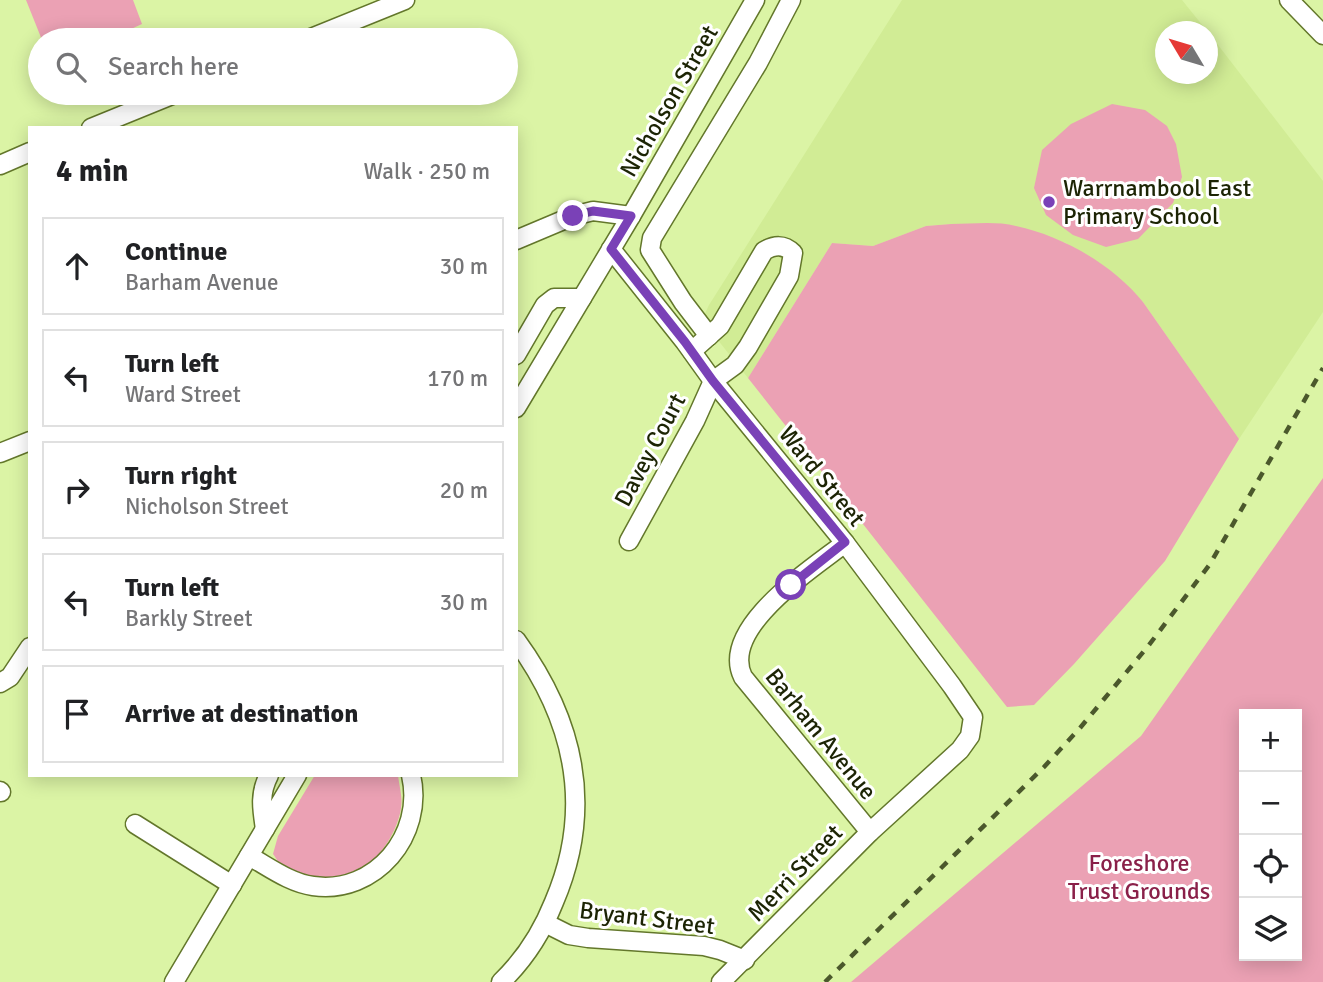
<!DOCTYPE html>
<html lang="en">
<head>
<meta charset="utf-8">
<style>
  body { margin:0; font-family:Signika,sans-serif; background:#f2f2f2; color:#202124 }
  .controls { position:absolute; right:21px; bottom:21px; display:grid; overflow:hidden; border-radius:0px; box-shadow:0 4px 18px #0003 }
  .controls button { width:63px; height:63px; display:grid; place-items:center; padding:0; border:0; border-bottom:2px solid #e0e0e0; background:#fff; color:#202124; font:35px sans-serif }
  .compass { position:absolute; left:1155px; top:21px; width:63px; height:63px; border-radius:50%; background:#fff; box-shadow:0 4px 18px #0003; rotate:308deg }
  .stop { position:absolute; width:21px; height:21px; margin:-16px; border:5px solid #7a41b7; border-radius:50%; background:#fff }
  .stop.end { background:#7a41b7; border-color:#fff; box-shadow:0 2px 7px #0008 }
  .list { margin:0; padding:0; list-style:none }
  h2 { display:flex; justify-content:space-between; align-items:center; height:91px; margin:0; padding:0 28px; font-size:30px }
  h2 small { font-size:23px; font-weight:400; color:#757577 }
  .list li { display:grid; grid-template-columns:46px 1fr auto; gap:21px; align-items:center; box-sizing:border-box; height:98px; margin:0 14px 14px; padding:0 14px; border:2px solid #e0e0e0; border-radius:0px }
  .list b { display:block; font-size:26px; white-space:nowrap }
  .list p { margin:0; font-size:23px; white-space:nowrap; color:#757577 }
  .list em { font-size:23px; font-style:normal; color:#757577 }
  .icon { flex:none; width:38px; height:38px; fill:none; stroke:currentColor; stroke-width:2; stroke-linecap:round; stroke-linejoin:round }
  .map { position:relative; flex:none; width:1323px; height:982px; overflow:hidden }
  .search { position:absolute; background:#fff; box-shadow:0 4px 18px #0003; left:28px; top:28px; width:490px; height:77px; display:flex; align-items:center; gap:18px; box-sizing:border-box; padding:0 24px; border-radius:38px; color:#757577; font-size:26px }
  .panel { position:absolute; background:#fff; box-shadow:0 4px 18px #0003; left:28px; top:126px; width:490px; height:651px; border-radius:0px }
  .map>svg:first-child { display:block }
  .built { fill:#d1ec95 }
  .green { fill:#eba1b4; fill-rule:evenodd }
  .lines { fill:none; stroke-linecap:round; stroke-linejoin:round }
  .minor-casing { stroke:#63772b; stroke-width:21 }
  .minor { stroke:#fff; stroke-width:18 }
  .rail { stroke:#4b582c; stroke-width:4.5; stroke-dasharray:9 9; stroke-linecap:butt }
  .route { stroke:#7a41b7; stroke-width:9 }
  .poi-dot { fill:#7a41b7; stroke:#fff; stroke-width:2.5 }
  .labels { text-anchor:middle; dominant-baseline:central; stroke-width:6; stroke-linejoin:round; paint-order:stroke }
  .street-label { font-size:24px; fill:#1c2404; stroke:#fff }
  .poi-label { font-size:24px; fill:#1c2404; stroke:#fff; text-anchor:start }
  .park-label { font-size:24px; fill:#8a2049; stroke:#fff }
</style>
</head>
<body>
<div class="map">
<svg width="1323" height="982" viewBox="0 0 1323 982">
  <rect width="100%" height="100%" fill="#dbf4a5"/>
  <!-- built -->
  <path class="built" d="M902,0H1182L1207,31L1166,32V74H1208V32L1323,181V312L1239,439L1143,302L1066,243L1045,236L976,224H951L926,226L873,246L832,243L748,378L702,320L709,305Z"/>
  <!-- green -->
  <g class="green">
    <path d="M26,0H133L142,24L107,40H42Z"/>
    <path d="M1112,104L1145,110L1167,126L1176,144L1182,177L1173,203L1138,239L1106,247L1073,235L1046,215L1034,188L1042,150L1071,124Z"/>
    <path d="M951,224C972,224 996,221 1016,226C1063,236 1113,265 1143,302L1239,439L1165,561L1074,664L1034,705L1007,707L748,378L832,243L873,246L926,226Z"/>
    <path d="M1323,478V982H851L1141,736ZM1297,714V956H1244V714Z"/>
    <path d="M315,775H398C399,785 403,798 401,808C398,830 381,858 361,869C342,880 301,881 283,867C279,864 276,858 273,854L278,836Z"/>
  </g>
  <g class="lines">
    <defs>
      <g id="minor">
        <path d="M1289,0L1323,35"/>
        <path d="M306,40L405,0"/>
        <path d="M91,128L177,93"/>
        <path d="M0,165L30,152"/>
        <path d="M516,240L573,216L593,211L631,216"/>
        <path d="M611,249L685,342L713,381L845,543L952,686L973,717L970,736L960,750L870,832L721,982"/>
        <path d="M709,336L683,302L650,250L652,238L758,63L791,0"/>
        <path d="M516,355L545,305L554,298H582"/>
        <path d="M516,408L631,216L755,0"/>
        <path d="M0,453L30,441"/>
        <path d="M629,541L695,421L713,381L735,365L748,347L789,276L793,253C784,244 774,245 764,251L720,326L692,351"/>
        <path d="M845,543C812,569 719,628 743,677L870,832"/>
        <path d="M0,683L10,677L30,647"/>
        <path d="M0,791L1,792"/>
        <path d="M135,824L232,885"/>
        <path d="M265,829C262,809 259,794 269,775"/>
        <path d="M249,856C269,867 290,883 313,886C375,895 425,835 411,775"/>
        <path d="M545,923L569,935L588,938L704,946L720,950L745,960"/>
        <path d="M174,982L297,775"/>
        <path d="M501,982C524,960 542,932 554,902C594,809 575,721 516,640"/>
      </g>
    </defs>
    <!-- minor casing -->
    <use href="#minor" class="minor-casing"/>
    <!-- minor -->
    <use href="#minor" class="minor"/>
    <!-- rail -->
    <path class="rail" d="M825,982L1044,767L1080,728L1149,645L1210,564L1323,368"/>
  </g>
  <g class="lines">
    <!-- route -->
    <path class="route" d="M573,216L593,211L631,216L611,249L685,342L713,381L845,542L791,585"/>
  </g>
  <!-- markers -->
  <circle class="poi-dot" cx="1049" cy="202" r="7"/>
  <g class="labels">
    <!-- street labels -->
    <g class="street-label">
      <text transform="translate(669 101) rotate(-60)">Nicholson Street</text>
      <text transform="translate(650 450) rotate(-62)">Davey Court</text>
      <text transform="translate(822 476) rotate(51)">Ward Street</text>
      <text transform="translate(821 734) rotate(51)">Barham Avenue</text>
      <text transform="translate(795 873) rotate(-46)">Merri Street</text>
      <text transform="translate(647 918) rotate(7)">Bryant Street</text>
    </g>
    <!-- poi labels -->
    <g class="poi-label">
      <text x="1063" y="188">Warrnambool East<tspan x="1063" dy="28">Primary School</tspan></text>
    </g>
    <!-- park labels -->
    <g class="park-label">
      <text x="1139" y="863">Foreshore<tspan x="1139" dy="28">Trust Grounds</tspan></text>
    </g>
  </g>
</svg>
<div class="controls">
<button>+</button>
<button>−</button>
<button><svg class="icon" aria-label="locate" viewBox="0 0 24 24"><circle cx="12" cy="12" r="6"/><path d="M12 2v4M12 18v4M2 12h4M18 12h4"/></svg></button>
<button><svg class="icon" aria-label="layers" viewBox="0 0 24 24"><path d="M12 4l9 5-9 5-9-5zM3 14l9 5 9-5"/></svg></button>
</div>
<svg class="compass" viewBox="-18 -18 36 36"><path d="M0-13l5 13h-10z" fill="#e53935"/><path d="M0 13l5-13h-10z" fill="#757577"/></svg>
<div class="stop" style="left:791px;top:585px"></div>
<div class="stop end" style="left:573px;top:216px"></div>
<div class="search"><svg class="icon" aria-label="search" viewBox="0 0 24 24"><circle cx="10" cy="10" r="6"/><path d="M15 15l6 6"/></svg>Search here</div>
<section class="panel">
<h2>4 min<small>Walk · 250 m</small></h2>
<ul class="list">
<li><svg class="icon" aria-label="ahead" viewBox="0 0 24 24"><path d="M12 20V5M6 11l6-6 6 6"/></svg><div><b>Continue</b><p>Barham Avenue</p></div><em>30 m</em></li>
<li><svg class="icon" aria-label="left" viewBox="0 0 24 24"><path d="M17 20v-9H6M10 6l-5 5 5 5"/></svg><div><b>Turn left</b><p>Ward Street</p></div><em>170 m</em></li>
<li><svg class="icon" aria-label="right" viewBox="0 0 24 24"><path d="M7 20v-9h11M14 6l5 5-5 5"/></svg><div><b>Turn right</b><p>Nicholson Street</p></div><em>20 m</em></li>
<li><svg class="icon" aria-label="left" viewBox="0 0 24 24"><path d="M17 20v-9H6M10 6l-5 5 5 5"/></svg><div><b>Turn left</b><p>Barkly Street</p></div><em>30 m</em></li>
<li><svg class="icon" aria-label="arrive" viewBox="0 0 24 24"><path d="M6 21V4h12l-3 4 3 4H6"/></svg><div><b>Arrive at destination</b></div></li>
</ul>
</section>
</div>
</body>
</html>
